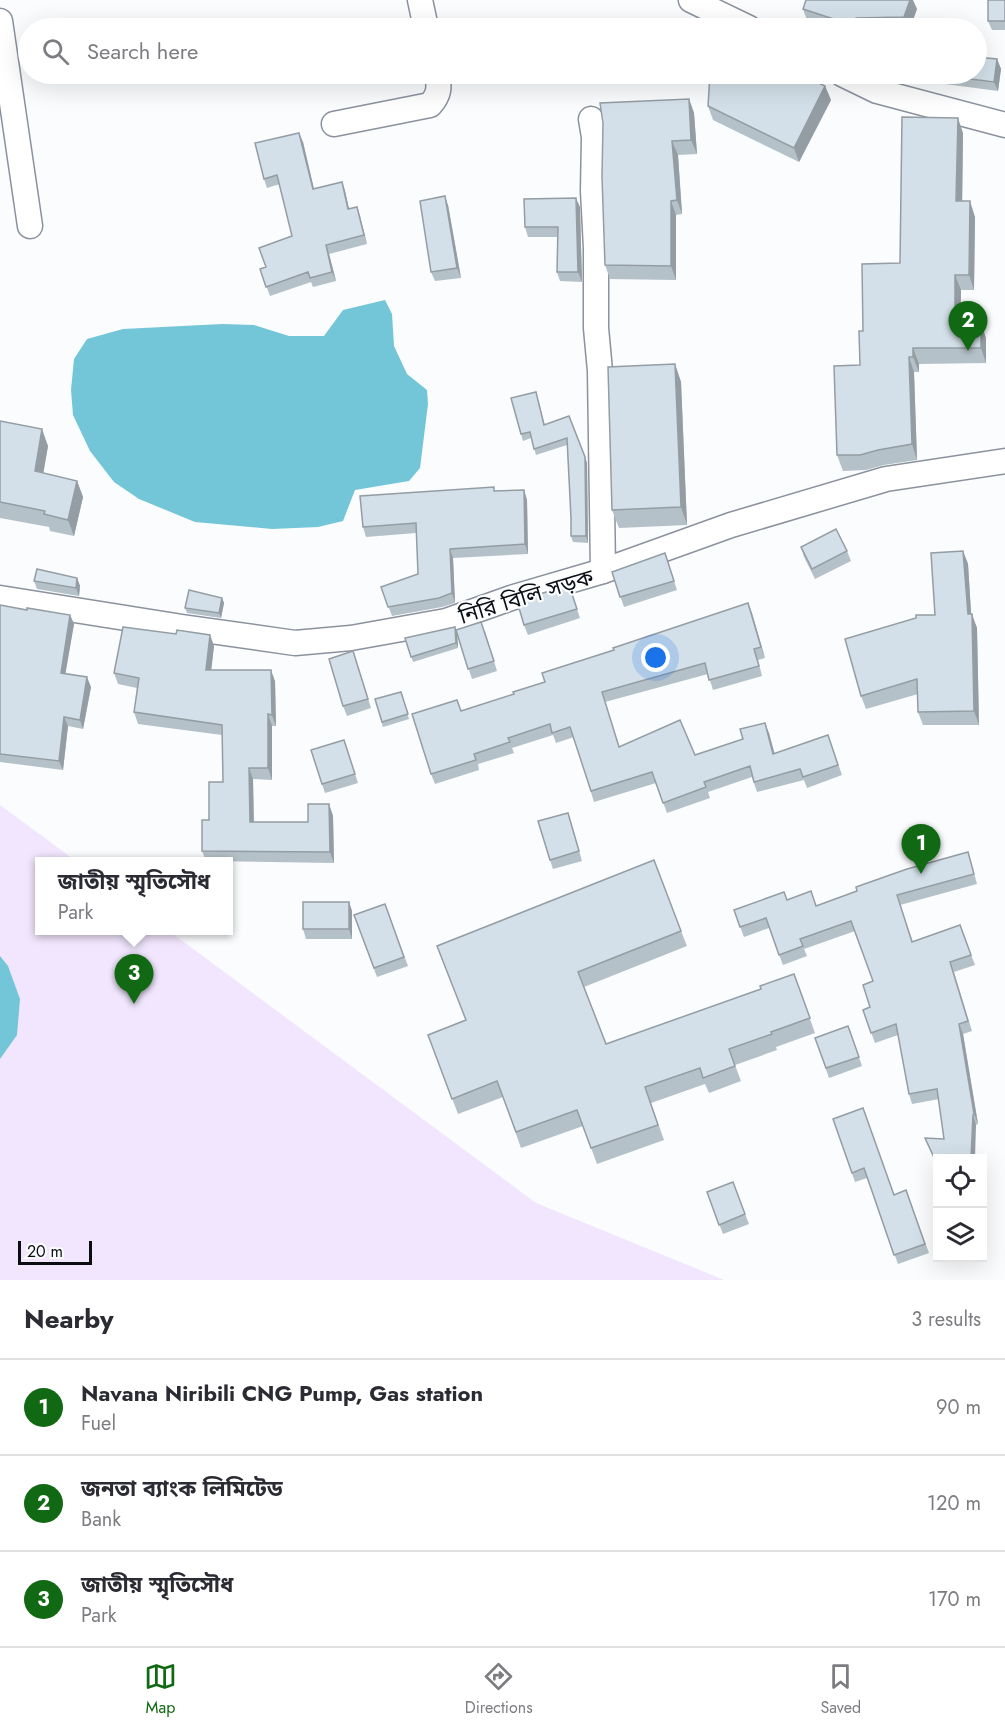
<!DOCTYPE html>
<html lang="en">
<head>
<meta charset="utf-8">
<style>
  body { margin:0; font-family:Jost,"Noto Sans Bengali",sans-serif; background:#f2f2f3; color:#2b2b33 }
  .controls { position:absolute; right:18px; bottom:18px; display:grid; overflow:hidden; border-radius:0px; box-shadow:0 6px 24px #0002 }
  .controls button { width:54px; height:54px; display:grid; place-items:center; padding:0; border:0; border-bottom:2px solid #e1e1e2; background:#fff; color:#2b2b33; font:30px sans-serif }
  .scale { position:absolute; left:18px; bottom:15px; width:74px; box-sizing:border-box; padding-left:6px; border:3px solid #0b0d11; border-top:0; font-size:16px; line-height:21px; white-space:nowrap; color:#0b0d11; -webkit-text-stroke:4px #fafcfe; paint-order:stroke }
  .you { position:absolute; left:656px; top:658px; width:21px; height:21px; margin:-15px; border:4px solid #fff; border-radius:50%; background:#1a73e8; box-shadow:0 0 0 9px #1a73e833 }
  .badge { display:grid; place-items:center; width:39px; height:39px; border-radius:50%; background:#116a13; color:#fff; font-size:20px; font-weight:700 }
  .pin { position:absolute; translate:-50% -50px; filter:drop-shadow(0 2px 3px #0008) }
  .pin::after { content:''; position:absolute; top:32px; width:21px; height:18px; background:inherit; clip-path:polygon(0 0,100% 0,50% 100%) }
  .popup { position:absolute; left:35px; top:857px; width:198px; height:78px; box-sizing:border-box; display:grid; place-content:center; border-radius:0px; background:#fff; filter:drop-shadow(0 2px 4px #0005); font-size:20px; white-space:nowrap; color:#7c7c81 }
  .popup b { font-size:22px; color:#2b2b33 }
  .popup::after { content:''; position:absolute; left:50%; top:100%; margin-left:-12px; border:12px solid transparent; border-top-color:#fff }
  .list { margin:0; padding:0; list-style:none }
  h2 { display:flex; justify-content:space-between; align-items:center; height:78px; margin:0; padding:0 24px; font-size:26px }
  h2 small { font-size:20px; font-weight:400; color:#7c7c81 }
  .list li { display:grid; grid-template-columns:39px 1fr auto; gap:18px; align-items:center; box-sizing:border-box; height:96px; padding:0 24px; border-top:2px solid #e1e1e2 }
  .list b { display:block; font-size:22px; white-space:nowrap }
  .list p { margin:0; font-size:20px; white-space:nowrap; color:#7c7c81 }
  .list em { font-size:20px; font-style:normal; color:#7c7c81 }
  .icon { flex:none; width:33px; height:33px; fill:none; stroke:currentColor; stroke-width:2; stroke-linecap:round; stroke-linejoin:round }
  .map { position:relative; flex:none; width:1005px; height:1280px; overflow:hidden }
  .search { position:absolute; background:#fff; box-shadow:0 6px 24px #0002; left:18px; right:18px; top:18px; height:66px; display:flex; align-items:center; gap:15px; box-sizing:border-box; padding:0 21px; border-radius:33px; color:#7c7c81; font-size:22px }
  .sheet { height:366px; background:#fff }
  nav { display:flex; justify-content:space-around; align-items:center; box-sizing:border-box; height:84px; border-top:2px solid #e1e1e2; background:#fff; font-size:16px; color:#7c7c81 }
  nav a { display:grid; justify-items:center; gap:3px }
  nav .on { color:#116a13 }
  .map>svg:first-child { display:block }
  .green { fill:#f1e6fd }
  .water { fill:#72c6d8 }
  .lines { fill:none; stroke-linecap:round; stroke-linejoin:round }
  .street-casing { stroke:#8b929e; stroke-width:27 }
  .street { stroke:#fff; stroke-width:24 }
  .wall { fill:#b5c1c8 }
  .shaded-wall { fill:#949da3 }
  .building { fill:#d3e0e9; stroke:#949da3; stroke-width:1.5 }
  .labels { text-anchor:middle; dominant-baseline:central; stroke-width:4.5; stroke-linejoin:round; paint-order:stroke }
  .street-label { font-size:22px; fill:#0b0d11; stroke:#fafcfe }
</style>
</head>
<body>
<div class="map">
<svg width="1005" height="1280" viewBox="0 0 1005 1280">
  <rect width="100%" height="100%" fill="#fafcfe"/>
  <!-- green -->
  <path class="green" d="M0,805L76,861L39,862V930L169,931L536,1203L724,1280H0Z"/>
  <!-- water -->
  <g class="water">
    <path d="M385,300L392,314L394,346L407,374L427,390L428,404L420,468L409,481L355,490L343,521L318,527L272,529L195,522L139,499L114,482L90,451L73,415L71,390L74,359L87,339L123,329L222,324L254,325L289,336H324L343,310Z"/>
    <path d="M0,956L8,966L20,999L17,1035L0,1059Z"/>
  </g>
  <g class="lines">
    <defs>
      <g id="street">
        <path d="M420,0L426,28"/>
        <path d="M691,0L749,28"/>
        <path d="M0,21L30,226"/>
        <path d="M842,74L877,91L1005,125"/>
        <path d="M591,119L594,137L593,191L596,248V328L600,371L603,571"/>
        <path d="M334,124L430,105C439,95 440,88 437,74"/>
        <path d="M0,598L182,627L295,643L351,638L446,621L511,598L603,571L731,525L886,479L1005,461"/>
      </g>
    </defs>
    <!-- street casing -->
    <use href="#street" class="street-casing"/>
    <!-- street -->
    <use href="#street" class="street"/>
  </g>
  <!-- wall -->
  <g class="wall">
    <path d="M1005,0V30H992L988,21Z"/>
    <path d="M803,9H917L910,28H825L808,23Z"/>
    <path d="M997,59L1001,69L998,91L907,79L906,84L879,76L878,74H976Z"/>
    <path d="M825,86L831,100L799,162L713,120L708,106Z"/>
    <path d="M689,99L694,113L697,154L678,155L682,214L676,215V280L610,279L605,265Z"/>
    <path d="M963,133L962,201L975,217L974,290H961L960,322L986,338V363L919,364V372H914L917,460L884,465L866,470L843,471L837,455L860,365L900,263Z"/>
    <path d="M303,142L314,189L342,182L345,191L349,209L357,207L367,244L329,254L336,281L313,287L311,282L270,296L260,269L266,267L292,236L280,184L267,188L264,179Z"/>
    <path d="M448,205L461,278L435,281L431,272Z"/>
    <path d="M580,207L582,282L560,281L557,272L558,237H528L525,227Z"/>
    <path d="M675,364L681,382L687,525L619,528L612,510Z"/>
    <path d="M536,392L545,425L569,416L587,463L588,543L573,542L571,536V518L567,445L536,455L531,438L523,441L521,434Z"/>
    <path d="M0,421L48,446L43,473L77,481L83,497L74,536L50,531L49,527L0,518Z"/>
    <path d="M524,490L527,500L528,554L453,558L455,603L442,607L392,616L381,587L418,574L416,533L366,537L363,527L496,491Z"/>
    <path d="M801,547L847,551L851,561L815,579L804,557Z"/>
    <path d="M963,551L968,564L971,614L977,628L979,725H923L918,712V694L866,709L861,696L935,615Z"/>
    <path d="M668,563L677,590L624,607L612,572Z"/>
    <path d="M77,578L80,586L79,596L37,589L34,581Z"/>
    <path d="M569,585L580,618L528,635L524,625Z"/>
    <path d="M222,598L224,603L221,618L187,613L185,608Z"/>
    <path d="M748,603L765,658L758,660L762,676L713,690L708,674L605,702L619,747L695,755L769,733L775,754L828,735L842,775L807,788L804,780L757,792L752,777L708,792L710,798L667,813L656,783L594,802L574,737L556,743L553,735L512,748L514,753L478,764L479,770L435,784L431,774L461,711L514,694L545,682L614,650Z"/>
    <path d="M0,605L27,610L70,615L74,624L65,674L91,687L83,729L68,726L63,770L0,762Z"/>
    <path d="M456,631H485L497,671L472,679L457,633L458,648L413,662L405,638Z"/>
    <path d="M176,634L210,635L214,646L211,670L275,681L276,726H272V780L253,779L254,822H308L329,804L333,816L334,863L206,861L202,851L209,820L223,782L222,735L138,724L134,712L137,688L118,684L114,673Z"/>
    <path d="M353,651L371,708L347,716L343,706Z"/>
    <path d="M401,692L409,719L383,727L375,699Z"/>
    <path d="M344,740L358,783L325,793L322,784Z"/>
    <path d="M571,822L582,861L553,869L550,860Z"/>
    <path d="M971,862L977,884L900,905L913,942L960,925L975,965L954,972L972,1031L963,1034L978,1124L976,1125L938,1158V1168L925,1138L944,1139L939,1099L912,1104L909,1094L898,1035L875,1043L863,1010L870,1007L873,981L855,931L804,949L807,956L783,965L769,928L744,937L734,910L787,900L816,906Z"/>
    <path d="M349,902L352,911V939H306L303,929Z"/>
    <path d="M385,904L408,966L377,977L354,915Z"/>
    <path d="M681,931L687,946L584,987L606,1044L761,989L794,974L815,1033L776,1047L777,1050L735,1065L741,1081L709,1093L705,1084L651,1103L664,1140L597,1164L583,1126L521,1148L503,1097L458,1114L428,1035L466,1020L437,946Z"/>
    <path d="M848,1026L862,1066L829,1078L815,1038Z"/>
    <path d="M833,1119L894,1195L906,1190L929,1253L898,1264L867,1178L855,1182Z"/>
    <path d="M707,1192L745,1214L749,1224L723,1234Z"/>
  </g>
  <!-- shaded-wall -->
  <g class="shaded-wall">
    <path d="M910,0H913L917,9L910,28H909L904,17Z"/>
    <path d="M856,18L860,28H856L855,26Z"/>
    <path d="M997,59L1001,69L998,91L994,82Z"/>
    <path d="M902,74H905L907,79L906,84Z"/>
    <path d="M825,86L831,100L799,162L794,148Z"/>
    <path d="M689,99L694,113L697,154L691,140Z"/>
    <path d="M958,118L963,133L962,216L956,201Z"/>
    <path d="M299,133L303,142L316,198L313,189Z"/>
    <path d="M672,141L678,155L682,214L677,200Z"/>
    <path d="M342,182L345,191L351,218L348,209Z"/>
    <path d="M445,196L448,205L461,278L457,268Z"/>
    <path d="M576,198L580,207L582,282L578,272Z"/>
    <path d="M671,201L676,215V280L671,266Z"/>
    <path d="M970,201L975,217L974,290L969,275Z"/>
    <path d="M357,207L360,216L367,244L364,235Z"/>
    <path d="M326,245L329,254L336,281L332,272Z"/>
    <path d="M955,275L961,290L960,338L955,322Z"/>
    <path d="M981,323L986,338V363L981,348Z"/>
    <path d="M913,348L919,364V372L913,357Z"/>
    <path d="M909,357L914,372L917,460L912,444Z"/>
    <path d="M675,364L681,382L687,525L681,507Z"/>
    <path d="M42,429L48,446L41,487L35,471Z"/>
    <path d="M585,457L587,463L588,543L586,536Z"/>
    <path d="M77,481L83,497L74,536L68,520Z"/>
    <path d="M524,490L527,500L528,554L525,544Z"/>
    <path d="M450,549L453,558L455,603L452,593Z"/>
    <path d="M963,551L968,564L972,627V614L977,628L979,725L974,711Z"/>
    <path d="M77,578L80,586L79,596L76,588Z"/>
    <path d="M222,598L224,603L221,618L219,613Z"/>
    <path d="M748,603L752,613L765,658L761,647Z"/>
    <path d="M70,615L74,624L64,682L61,673Z"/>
    <path d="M455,627L457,632L458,648L456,643Z"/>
    <path d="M210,635L214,646L210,681L206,670Z"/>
    <path d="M271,670L275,681L276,726L272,715Z"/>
    <path d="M87,677L91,687L83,729L80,720Z"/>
    <path d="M268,714L272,726V780L268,768Z"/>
    <path d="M64,717L68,726L63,770L59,761Z"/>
    <path d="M765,723L769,733L777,765L773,754Z"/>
    <path d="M249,768L253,779L254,833L250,822Z"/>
    <path d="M329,804L333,816L334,863L330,852Z"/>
    <path d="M349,902L352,911V939L349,929Z"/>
    <path d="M959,1024L963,1034L978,1124L974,1114Z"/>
    <path d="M973,1115L976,1125L975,1158H971Z"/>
  </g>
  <!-- building -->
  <g class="building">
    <path d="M806,0H910L904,17L856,18L855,26L803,9Z"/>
    <rect x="988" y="0" width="17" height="21"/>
    <path d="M976,57L997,59L994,82L931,74H976Z"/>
    <path d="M710,74H801L825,86L794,148L708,106Z"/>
    <path d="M689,99L691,140L672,141L677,200L671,201V266L605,265L602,177L603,123L600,103Z"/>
    <path d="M902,117L958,118L956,201H970L969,275H955V322L981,323V348H913V357H909L912,444L878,450L860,455H837L834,366L860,365L859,331H863L862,264L900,263Z"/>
    <path d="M299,133L313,189L342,182L348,209L357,207L364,235L326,245L332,272L310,278L308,272L266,287L260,269L266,267L259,248L292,236L277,175L264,179L255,143Z"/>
    <path d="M445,196L457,268L431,272L420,201Z"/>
    <path d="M576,198L578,272H557L558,227H525L524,199Z"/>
    <path d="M675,364L681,507L612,510L608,367Z"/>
    <path d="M536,392L544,425L569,416L585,457L586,536H571V518L567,438L534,449L530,432L521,434L511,398Z"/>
    <path d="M0,421L42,429L35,471L77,481L68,520L44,514L45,511L0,502Z"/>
    <path d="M494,487V491L524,490L525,544L450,549L452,593L439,598L388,607L381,587L418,574L416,523L363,527L360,496Z"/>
    <path d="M836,529L847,551L812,569L801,547Z"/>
    <path d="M963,551L968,614H972L974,711L918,712L917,679L861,696L845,639L916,618V615H935L931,553Z"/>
    <path d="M665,553L674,581L620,597L612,572Z"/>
    <path d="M37,569L77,578L76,588L34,581Z"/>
    <path d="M569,585L577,609L524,625L517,601Z"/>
    <path d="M189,590L222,598L219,613L185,608Z"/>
    <path d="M748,603L761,647L754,649L759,666L709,680L705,663L602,692L619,747L680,720L695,755L743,739L740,729L765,723L773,754L828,735L838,765L803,777L800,769L754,782L750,766L704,782L706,787L663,803L652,772L591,791L570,727L552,733L550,724L508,738L510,742L474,754L476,760L431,774L412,714L457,700L461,711L514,694L513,692L545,682L542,673L614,650L613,648Z"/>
    <path d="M0,605L27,610V608L70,615L61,673L87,677L80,720L64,717L59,761L0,754Z"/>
    <path d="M481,622L494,661L468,669L456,630Z"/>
    <path d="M123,627L176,634L177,630L210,635L206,670H271L272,715L268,714V768H249L250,822H308V804H329L330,852L202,851V820H209V782H223L222,725L134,712L139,678L114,673Z"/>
    <path d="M455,627L456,643L411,657L405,638Z"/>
    <path d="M353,651L368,699L343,706L329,659Z"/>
    <path d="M401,692L408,714L382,722L375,699Z"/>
    <path d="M344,740L355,774L322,784L311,750Z"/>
    <path d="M568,813L579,851L550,860L538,821Z"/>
    <path d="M968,852L974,874L897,895L912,942L960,925L971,955L950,962L968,1021L959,1024L974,1114L973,1115L971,1158H938V1166L925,1138L944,1139L937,1089L909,1094L896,1024L871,1033L863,1010L870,1007L863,985L873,981L851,921L800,939L803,946L779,955L766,918L740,927L734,910L784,892L787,900L811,891L816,906L857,891L856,887L907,869Z"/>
    <path d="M654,860L681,931L578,972L606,1044L761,989L760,986L794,974L810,1018L771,1032L772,1034L729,1049L735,1066L703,1078L700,1068L645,1087L658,1125L591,1148L577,1110L516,1132L497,1081L452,1099L428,1035L466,1020L437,946Z"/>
    <rect x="303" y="902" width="46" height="27"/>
    <path d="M385,904L404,957L374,968L354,915Z"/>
    <path d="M848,1026L859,1057L826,1068L815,1038Z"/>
    <path d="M863,1108L894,1195L906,1190L925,1244L894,1255L864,1168L852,1173L833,1119Z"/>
    <path d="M733,1182L745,1214L719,1225L707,1192Z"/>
  </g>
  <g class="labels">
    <!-- street labels -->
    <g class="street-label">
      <text transform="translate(526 596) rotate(-17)">নিরি বিলি সড়ক</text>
    </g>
  </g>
</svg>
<div class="controls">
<button><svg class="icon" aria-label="locate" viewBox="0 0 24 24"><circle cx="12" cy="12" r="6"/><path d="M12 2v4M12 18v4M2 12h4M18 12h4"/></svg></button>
<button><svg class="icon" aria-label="layers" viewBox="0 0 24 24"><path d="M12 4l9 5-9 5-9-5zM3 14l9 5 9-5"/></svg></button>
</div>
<div class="scale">20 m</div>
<div class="you"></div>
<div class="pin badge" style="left:921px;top:874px">1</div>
<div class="pin badge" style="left:968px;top:351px">2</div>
<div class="pin badge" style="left:134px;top:1004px">3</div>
<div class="popup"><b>জাতীয় স্মৃতিসৌধ</b>Park</div>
<div class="search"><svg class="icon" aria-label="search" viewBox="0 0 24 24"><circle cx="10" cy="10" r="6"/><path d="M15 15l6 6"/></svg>Search here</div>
</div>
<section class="sheet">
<h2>Nearby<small>3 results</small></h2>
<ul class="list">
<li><span class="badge">1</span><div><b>Navana Niribili CNG Pump, Gas station</b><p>Fuel</p></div><em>90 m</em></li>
<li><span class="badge">2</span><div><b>জনতা ব্যাংক লিমিটেড</b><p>Bank</p></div><em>120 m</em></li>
<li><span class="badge">3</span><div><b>জাতীয় স্মৃতিসৌধ</b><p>Park</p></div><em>170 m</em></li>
</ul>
</section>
<nav>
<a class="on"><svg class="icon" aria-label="map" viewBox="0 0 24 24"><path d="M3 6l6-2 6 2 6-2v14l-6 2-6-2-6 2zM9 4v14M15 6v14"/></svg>Map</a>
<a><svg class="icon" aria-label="directions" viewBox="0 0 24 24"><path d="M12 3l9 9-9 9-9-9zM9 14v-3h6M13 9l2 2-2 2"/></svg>Directions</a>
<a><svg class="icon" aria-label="saved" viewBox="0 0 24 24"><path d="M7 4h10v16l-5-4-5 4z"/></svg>Saved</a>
</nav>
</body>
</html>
